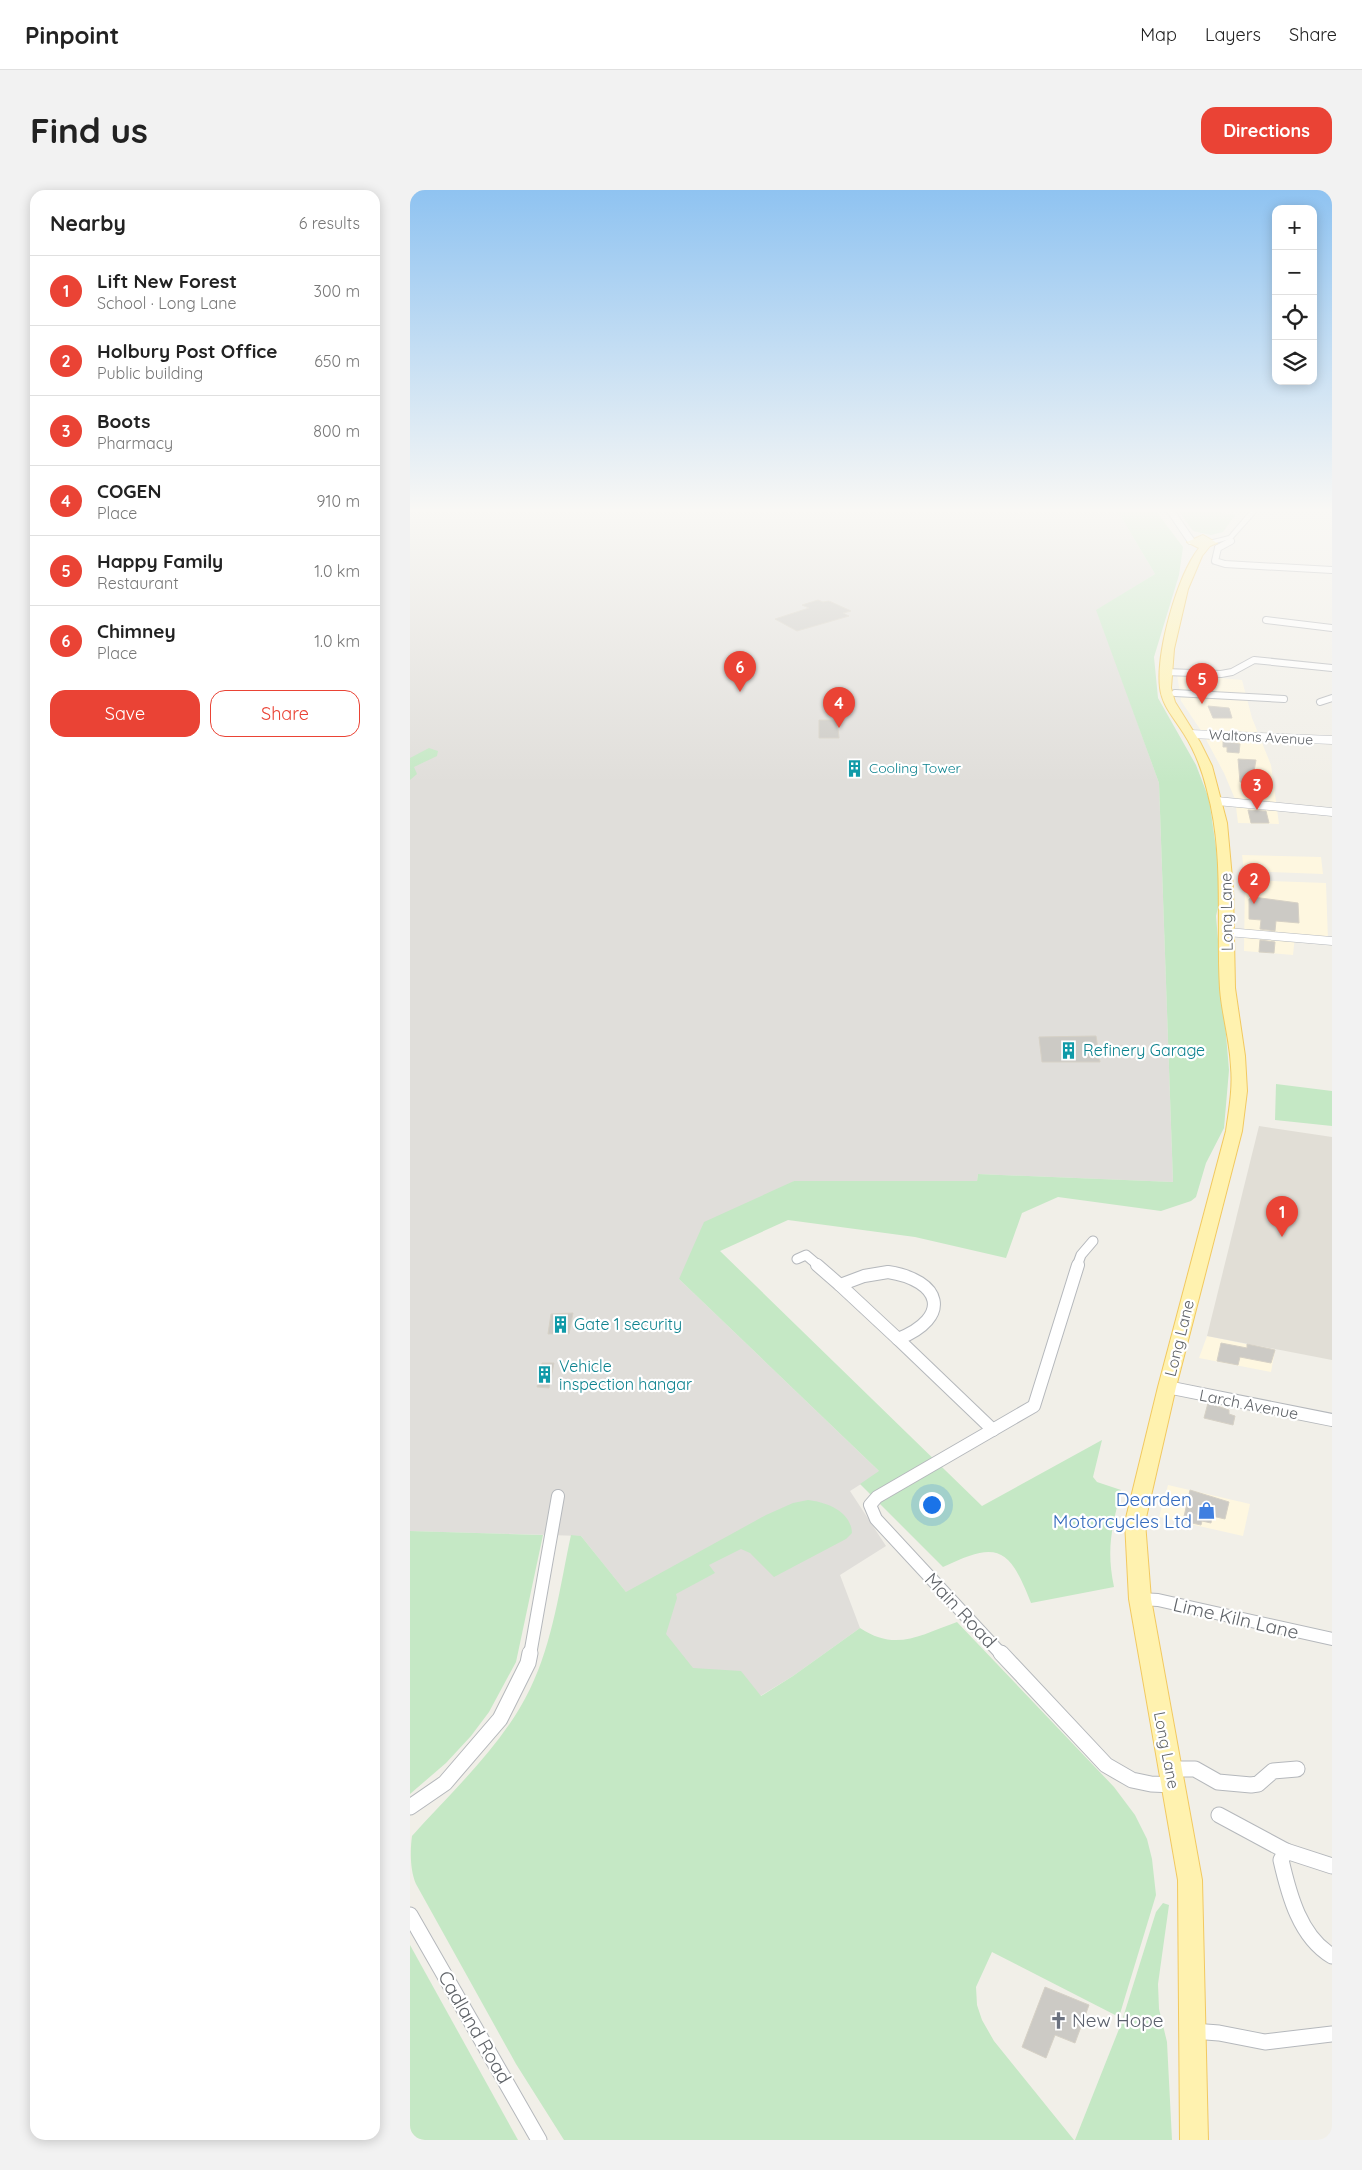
<!DOCTYPE html>
<html lang="en">
<head>
<meta charset="utf-8">
<style>
  body { margin:0; font-family:Quicksand,sans-serif; background:#f2f2f2; color:#222 }
  .controls { position:absolute; right:15px; top:15px; display:grid; overflow:hidden; border-radius:10px; box-shadow:0 2px 12px #0003 }
  .controls button { width:45px; height:45px; display:grid; place-items:center; padding:0; border:0; border-bottom:1px solid #e0e0e0; background:#fff; color:#222; font:25px sans-serif }
  .you { position:absolute; left:521px; top:1314px; width:18px; height:18px; margin:-12px; border:4px solid #fff; border-radius:50%; background:#1a73e8; box-shadow:0 0 0 8px #1a73e833 }
  .badge { display:grid; place-items:center; width:32px; height:32px; border-radius:50%; background:#ea4335; color:#fff; font-size:16px; font-weight:700 }
  .pin { position:absolute; translate:-50% -41px; filter:drop-shadow(0 1px 2px #0008) }
  .pin::after { content:''; position:absolute; top:26px; width:18px; height:15px; background:inherit; clip-path:polygon(0 0,100% 0,50% 100%) }
  .list { margin:0; padding:0; list-style:none }
  h2 { display:flex; justify-content:space-between; align-items:center; height:65px; margin:0; padding:0 20px; font-size:21px }
  h2 small { font-size:16px; font-weight:400; color:#767676 }
  .list li { display:grid; grid-template-columns:32px 1fr auto; gap:15px; align-items:center; box-sizing:border-box; height:70px; padding:0 20px; border-top:1px solid #e0e0e0 }
  .list b { display:block; font-size:19px; white-space:nowrap }
  .list p { margin:0; font-size:16px; white-space:nowrap; color:#767676 }
  .list em { font-size:16px; font-style:normal; color:#767676 }
  .actions { display:flex; gap:10px; padding:15px 20px }
  .actions a { flex:1; padding:11px 0; border:1px solid #ea4335; border-radius:15px; text-align:center; font-size:18px; color:#ea4335 }
  .actions .main { background:#ea4335; color:#fff }
  .icon { flex:none; width:28px; height:28px; fill:none; stroke:currentColor; stroke-width:2; stroke-linecap:round; stroke-linejoin:round }
  .map { position:relative; flex:none; width:922px; height:1950px; overflow:hidden; border-radius:15px }
  header { display:flex; align-items:center; gap:30px; box-sizing:border-box; height:70px; padding:0 25px; background:#fff; border-bottom:1px solid #e0e0e0 }
  header strong { font-size:24px }
  nav { display:flex; gap:28px; margin-inline-start:auto; font-size:18px }
  .intro { display:flex; align-items:center; justify-content:space-between; box-sizing:border-box; height:120px; padding:0 30px }
  h1 { margin:0; font-size:35px }
  .button { padding:12px 22px; border-radius:15px; background:#ea4335; color:#fff; font-size:18px; font-weight:700 }
  main { display:flex; gap:30px; padding:0 30px }
  aside { flex:1; background:#fff; border-radius:15px; box-shadow:0 2px 12px #0003 }
  .map>svg:first-child { display:block }
  .commercial { fill:#fef7e0 }
  .industrial { fill:#e0deda }
  .education { fill:#e1ded6 }
  .green { fill:#c5e8c5 }
  .building { fill:#cccac5; stroke:#d6d1c6 }
  .lines { fill:none; stroke-linecap:round; stroke-linejoin:round }
  .minor-far4-casing { stroke:#b5b8bc; stroke-width:8 }
  .minor-far3-casing { stroke:#b5b8bc; stroke-width:9 }
  .minor-far2-casing { stroke:#b5b8bc; stroke-width:11 }
  .minor-far1-casing { stroke:#b5b8bc; stroke-width:14 }
  .minor-casing { stroke:#b5b8bc; stroke-width:17 }
  .tertiary-casing { stroke:#b5b8bc; stroke-width:2 }
  .secondary-casing { stroke:#b6babf; stroke-width:2 }
  .primary-casing { stroke:#f2c960; stroke-width:2 }
  .minor-far4 { stroke:#fff; stroke-width:6 }
  .minor-far3 { stroke:#fff; stroke-width:8 }
  .minor-far2 { stroke:#fff; stroke-width:9 }
  .minor-far1 { stroke:#fff; stroke-width:12 }
  .minor { stroke:#fff; stroke-width:15 }
  .tertiary { fill:#fff; fill-rule:evenodd }
  .secondary { fill:#fff; fill-rule:evenodd }
  .primary { fill:#fff2af; fill-rule:evenodd }
  .labels { text-anchor:middle; dominant-baseline:central; stroke-width:4.5; stroke-linejoin:round; paint-order:stroke }
  .far-street-label { font-size:14px; fill:#5f6368; stroke:#fff }
  .far-culture-label { font-size:14px; fill:#0d838f; stroke:#fff; text-anchor:start }
  .street-label { font-size:16px; fill:#5f6368; stroke:#fff }
  .culture-label { font-size:16px; fill:#0d838f; stroke:#fff; text-anchor:start }
  .near-shop-label { font-size:19px; fill:#366cbe; stroke:#fff; text-anchor:end }
  .near-street-label { font-size:19px; fill:#5f6368; stroke:#fff }
  .near-worship-label { font-size:19px; fill:#5b616d; stroke:#fff; text-anchor:start }
</style>
</head>
<body>
<header>
<strong>Pinpoint</strong>
<nav><a>Map</a><a>Layers</a><a>Share</a></nav>
</header>
<div class="intro"><h1>Find us</h1><a class="button">Directions</a></div>
<main>
<aside>
<h2>Nearby<small>6 results</small></h2>
<ul class="list">
<li><span class="badge">1</span><div><b>Lift New Forest</b><p>School · Long Lane</p></div><em>300 m</em></li>
<li><span class="badge">2</span><div><b>Holbury Post Office</b><p>Public building</p></div><em>650 m</em></li>
<li><span class="badge">3</span><div><b>Boots</b><p>Pharmacy</p></div><em>800 m</em></li>
<li><span class="badge">4</span><div><b>COGEN</b><p>Place</p></div><em>910 m</em></li>
<li><span class="badge">5</span><div><b>Happy Family</b><p>Restaurant</p></div><em>1.0 km</em></li>
<li><span class="badge">6</span><div><b>Chimney</b><p>Place</p></div><em>1.0 km</em></li>
</ul>
<div class="actions"><a class="main">Save</a><a>Share</a></div>
</aside>
<div class="map">
<svg width="922" height="1950" viewBox="0 0 922 1950">
  <rect width="100%" height="100%" fill="#f1efe8"/>
  <!-- commercial -->
  <g class="commercial">
    <path d="M767,484L832,490L842,528L861,575L869,634L828,633L825,609L814,583L792,542L771,511Z"/>
    <path d="M832,665L911,667L913,684L834,681Z"/>
    <path d="M835,690L916,693L918,751L885,746L883,765L834,761Z"/>
    <path d="M797,1146L865,1160L861,1182L789,1168Z"/>
    <path d="M758,1295L840,1314L833,1346L749,1327Z"/>
  </g>
  <!-- industrial -->
  <path class="industrial" d="M0,320H707L745,384L687,420L749,593L763,992L568,984L567,991H384L269,1089L470,1282L440,1301L476,1356L430,1385L450,1438L383,1486L316,1527L171,1346L0,1341Z"/>
  <!-- education -->
  <path class="education" d="M849,936L922,947V1170L797,1146Z"/>
  <!-- green -->
  <g class="green">
    <path d="M707,320H745L773,357L769,385L744,467L748,508L786,575L799,609L812,700L806,726L819,880L814,938L796,973L786,1007L781,1011L751,1021L648,1007L612,1023L596,1068L505,1047L378,1030L310,1061L572,1316L692,1250L683,1287L687,1292L711,1300C702,1338 696,1358 704,1397L621,1413C599,1356 587,1351 533,1377L450,1294L469,1281L269,1089L294,1032L384,991H567L568,984L763,992L749,593L686,420L745,384Z"/>
    <path d="M768,320H793L825,325L813,342L801,345L783,341Z"/>
    <path d="M19,558L28,561L27,566L4,577L7,584L0,590V568Z"/>
    <path d="M866,894L922,901V936L865,930Z"/>
    <path d="M398,1310C416,1312 441,1321 442,1343L436,1349L364,1387L340,1363L331,1359L299,1375L305,1383L266,1404L267,1408L256,1444L283,1478L331,1481L351,1506L383,1486L450,1438C486,1462 510,1445 547,1432L704,1597L725,1625L737,1649L742,1669L746,1705L709,1827L582,1762L566,1797L567,1815L572,1830L584,1851L664,1950H154L106,1874L6,1694C0,1680 0,1661 2,1646C43,1600 93,1555 120,1499C143,1452 150,1396 161,1345L171,1346L216,1402L356,1325L383,1313Z"/>
    <path d="M0,1341L133,1345L106,1472L79,1522L61,1546L36,1573L0,1604Z"/>
    <path d="M753,1713L759,1715L748,1794L749,1819L757,1852L762,1950H665L711,1834L746,1722Z"/>
    <path d="M0,1755L108,1950H0Z"/>
  </g>
  <!-- building -->
  <g class="building">
    <path d="M408,410L413,412L419,411L441,421L433,423L439,426L387,441L365,429L399,418L392,415Z"/>
    <path d="M798,516L819,518L822,528H803Z"/>
    <path d="M409,530H427L429,548H409Z"/>
    <path d="M813,551L830,554L829,563L817,562V557H813Z"/>
    <path d="M828,569L846,570L842,593L830,592Z"/>
    <path d="M838,620L856,621L859,633H841Z"/>
    <path d="M843,707L888,713L889,733L866,731L865,741L850,739L851,730L839,729V709Z"/>
    <path d="M850,750L865,752L864,763L849,762Z"/>
    <path d="M686,846L690,872H632L629,847Z"/>
    <path d="M163,1123L159,1144H138L141,1124Z"/>
    <path d="M811,1153L837,1158V1154L865,1160L861,1173L830,1167L828,1175L807,1171Z"/>
    <path d="M132,1173H144L139,1198L127,1197Z"/>
    <path d="M798,1213L819,1220V1224L825,1226L823,1235L794,1228Z"/>
    <path d="M780,1300L819,1312L815,1329L802,1326L801,1333L792,1331L791,1335L773,1331Z"/>
    <path d="M635,1797L679,1815L665,1853L645,1845L636,1868L612,1857Z"/>
  </g>
  <g class="lines">
    <defs>
      <g id="minor-far4">
        <path d="M808,358L805,371L815,374L922,380"/>
        <path d="M808,358L821,351"/>
        <path d="M856,430L922,438"/>
        <path d="M755,482L811,484L822,482L844,470L922,478"/>
        <path d="M765,503L874,509"/>
        <path d="M910,512L922,508"/>
      </g>
      <g id="minor-far3">
        <path d="M780,544L922,550"/>
        <path d="M807,611L922,622"/>
        <path d="M817,742L922,751"/>
      </g>
      <g id="minor-far2">
        <path d="M387,1069L396,1065L409,1076"/>
        <path d="M667,1076L671,1065L683,1051"/>
      </g>
      <g id="minor-far1">
        <path d="M407,1075L430,1095"/>
        <path d="M478,1082C531,1090 543,1127 488,1149L430,1095L454,1086Z"/>
        <path d="M488,1149L583,1240"/>
        <path d="M757,1197L922,1230"/>
        <path d="M730,1409L748,1410L922,1449"/>
        <path d="M120,1465L148,1306"/>
        <path d="M592,1465L466,1329L460,1315L467,1307L624,1216L668,1075"/>
      </g>
      <g id="minor">
        <path d="M591,1463L696,1575L722,1590L741,1594L764,1595"/>
        <path d="M760,1579H785L808,1592L841,1595L848,1594L863,1581L887,1579"/>
        <path d="M0,1617L35,1593L90,1529L118,1473L120,1463"/>
        <path d="M809,1625L876,1661L922,1676"/>
        <path d="M876,1661L871,1670C879,1705 890,1747 922,1766"/>
        <path d="M0,1725L129,1950"/>
        <path d="M783,1841L809,1843L855,1852L922,1844"/>
      </g>
      <path id="tertiary" d="M841,320H848L823,348L799,355V351L819,346Z"/>
      <path id="secondary" d="M756,320H764L786,352L785,354H779Z"/>
      <path id="primary" d="M793,345L807,353L800,356L792,366L778,399L764,459L761,498L765,512L790,552L802,576L817,633L823,699L825,798L835,866L837,901L832,941L766,1197L735,1332L741,1409L792,1690L798,1950H770L768,1690L719,1409L715,1332L748,1197L816,941C819,920 823,899 821,877C820,851 812,825 810,799C806,731 815,666 797,600C792,580 785,561 774,544C765,529 752,516 750,498C746,462 767,386 789,358L777,352Z"/>
    </defs>
    <!-- minor-far4 casing -->
    <use href="#minor-far4" class="minor-far4-casing"/>
    <!-- minor-far3 casing -->
    <use href="#minor-far3" class="minor-far3-casing"/>
    <!-- minor-far2 casing -->
    <use href="#minor-far2" class="minor-far2-casing"/>
    <!-- minor-far1 casing -->
    <use href="#minor-far1" class="minor-far1-casing"/>
    <!-- minor casing -->
    <use href="#minor" class="minor-casing"/>
    <!-- tertiary casing -->
    <use href="#tertiary" class="tertiary-casing"/>
    <!-- secondary casing -->
    <use href="#secondary" class="secondary-casing"/>
    <!-- primary casing -->
    <use href="#primary" class="primary-casing"/>
    <!-- minor-far4 -->
    <use href="#minor-far4" class="minor-far4"/>
    <!-- minor-far3 -->
    <use href="#minor-far3" class="minor-far3"/>
    <!-- minor-far2 -->
    <use href="#minor-far2" class="minor-far2"/>
    <!-- minor-far1 -->
    <use href="#minor-far1" class="minor-far1"/>
    <!-- minor -->
    <use href="#minor" class="minor"/>
    <!-- tertiary -->
    <use href="#tertiary" class="tertiary"/>
    <!-- secondary -->
    <use href="#secondary" class="secondary"/>
    <!-- primary -->
    <use href="#primary" class="primary"/>
  </g>
  <!-- sky -->
  <linearGradient id="sky" x2="0" y2="1"><stop stop-color="#8fc3f1"/><stop offset="0.54" stop-color="#f9f8f5"/><stop offset="1" stop-color="#f9f8f5" stop-opacity="0"/></linearGradient>
  <rect width="922" height="593" fill="url(#sky)"/>
  <!-- icons -->
  <defs>
    <symbol id="building-bare" viewBox="-9 -9 18 18"><path d="M-4-6H4V6H1V3H-1V6H-4ZM-2.5-4.3h1.7v1.8h-1.7ZM.8-4.3h1.7v1.8H.8ZM-2.5-1h1.7V.8h-1.7ZM.8-1h1.7V.8H.8Z" fill="#0f9aa8" stroke="#fff" stroke-width="2.5" paint-order="stroke"/></symbol>
    <symbol id="shop-bare" viewBox="-9 -9 18 18"><path d="M-5-2.5h2.3a2.7 3.5 0 0 1 5.4 0H5L5.5 6h-11ZM-1.5-2.5h3a1.5 2.3 0 0 0-3 0Z" fill="#3f7fe0" stroke="#fff" stroke-width="2.5" paint-order="stroke"/></symbol>
    <symbol id="church-bare" viewBox="-9 -9 18 18"><path d="M-1.2-6h2.4v3.5h3.3v2.4h-3.3V6h-2.4V-.1h-3.3v-2.4h3.3Z" fill="#6b7280" stroke="#fff" stroke-width="2.5" paint-order="stroke"/></symbol>
  </defs>
  <g fill-rule="evenodd">
    <use href="#building-bare" x="432" y="566" width="25" height="25"/>
    <use href="#building-bare" x="646" y="848" width="25" height="25"/>
    <use href="#building-bare" x="138" y="1122" width="25" height="25"/>
    <use href="#building-bare" x="122" y="1172" width="25" height="25"/>
    <use href="#shop-bare" x="784" y="1308" width="25" height="25"/>
    <use href="#church-bare" x="636" y="1818" width="25" height="25"/>
  </g>
  <g class="labels">
    <!-- far-street labels -->
    <g class="far-street-label">
      <text transform="translate(851 547) rotate(3)">Waltons Avenue</text>
    </g>
    <!-- far-culture labels -->
    <g class="far-culture-label">
      <text x="459" y="578">Cooling Tower</text>
    </g>
    <!-- street labels -->
    <g class="street-label">
      <text transform="translate(816 722) rotate(-91)">Long Lane</text>
      <text transform="translate(769 1148) rotate(-76)">Long Lane</text>
      <text transform="translate(839 1214) rotate(11)">Larch Avenue</text>
      <text transform="translate(757 1560) rotate(79)">Long Lane</text>
    </g>
    <!-- culture labels -->
    <g class="culture-label">
      <text x="673" y="860">Refinery Garage</text>
      <text x="164" y="1134">Gate 1 security</text>
      <text x="149" y="1176">Vehicle<tspan x="149" dy="18">inspection hangar</tspan></text>
    </g>
    <!-- near-shop labels -->
    <g class="near-shop-label">
      <text x="782" y="1309">Dearden<tspan x="782" dy="22">Motorcycles Ltd</tspan></text>
    </g>
    <!-- near-street labels -->
    <g class="near-street-label">
      <text transform="translate(551 1420) rotate(47)">Main Road</text>
      <text transform="translate(826 1428) rotate(13)">Lime Kiln Lane</text>
      <text transform="translate(65 1837) rotate(60)">Cadland Road</text>
    </g>
    <!-- near-worship labels -->
    <g class="near-worship-label">
      <text x="662" y="1830">New Hope</text>
    </g>
  </g>
</svg>
<div class="controls">
<button>+</button>
<button>−</button>
<button><svg class="icon" aria-label="locate" viewBox="0 0 24 24"><circle cx="12" cy="12" r="6"/><path d="M12 2v4M12 18v4M2 12h4M18 12h4"/></svg></button>
<button><svg class="icon" aria-label="layers" viewBox="0 0 24 24"><path d="M12 4l9 5-9 5-9-5zM3 14l9 5 9-5"/></svg></button>
</div>
<div class="you"></div>
<div class="pin badge" style="left:872px;top:1047px">1</div>
<div class="pin badge" style="left:844px;top:714px">2</div>
<div class="pin badge" style="left:847px;top:620px">3</div>
<div class="pin badge" style="left:429px;top:538px">4</div>
<div class="pin badge" style="left:792px;top:514px">5</div>
<div class="pin badge" style="left:330px;top:502px">6</div>
</div>
</main>
</body>
</html>
